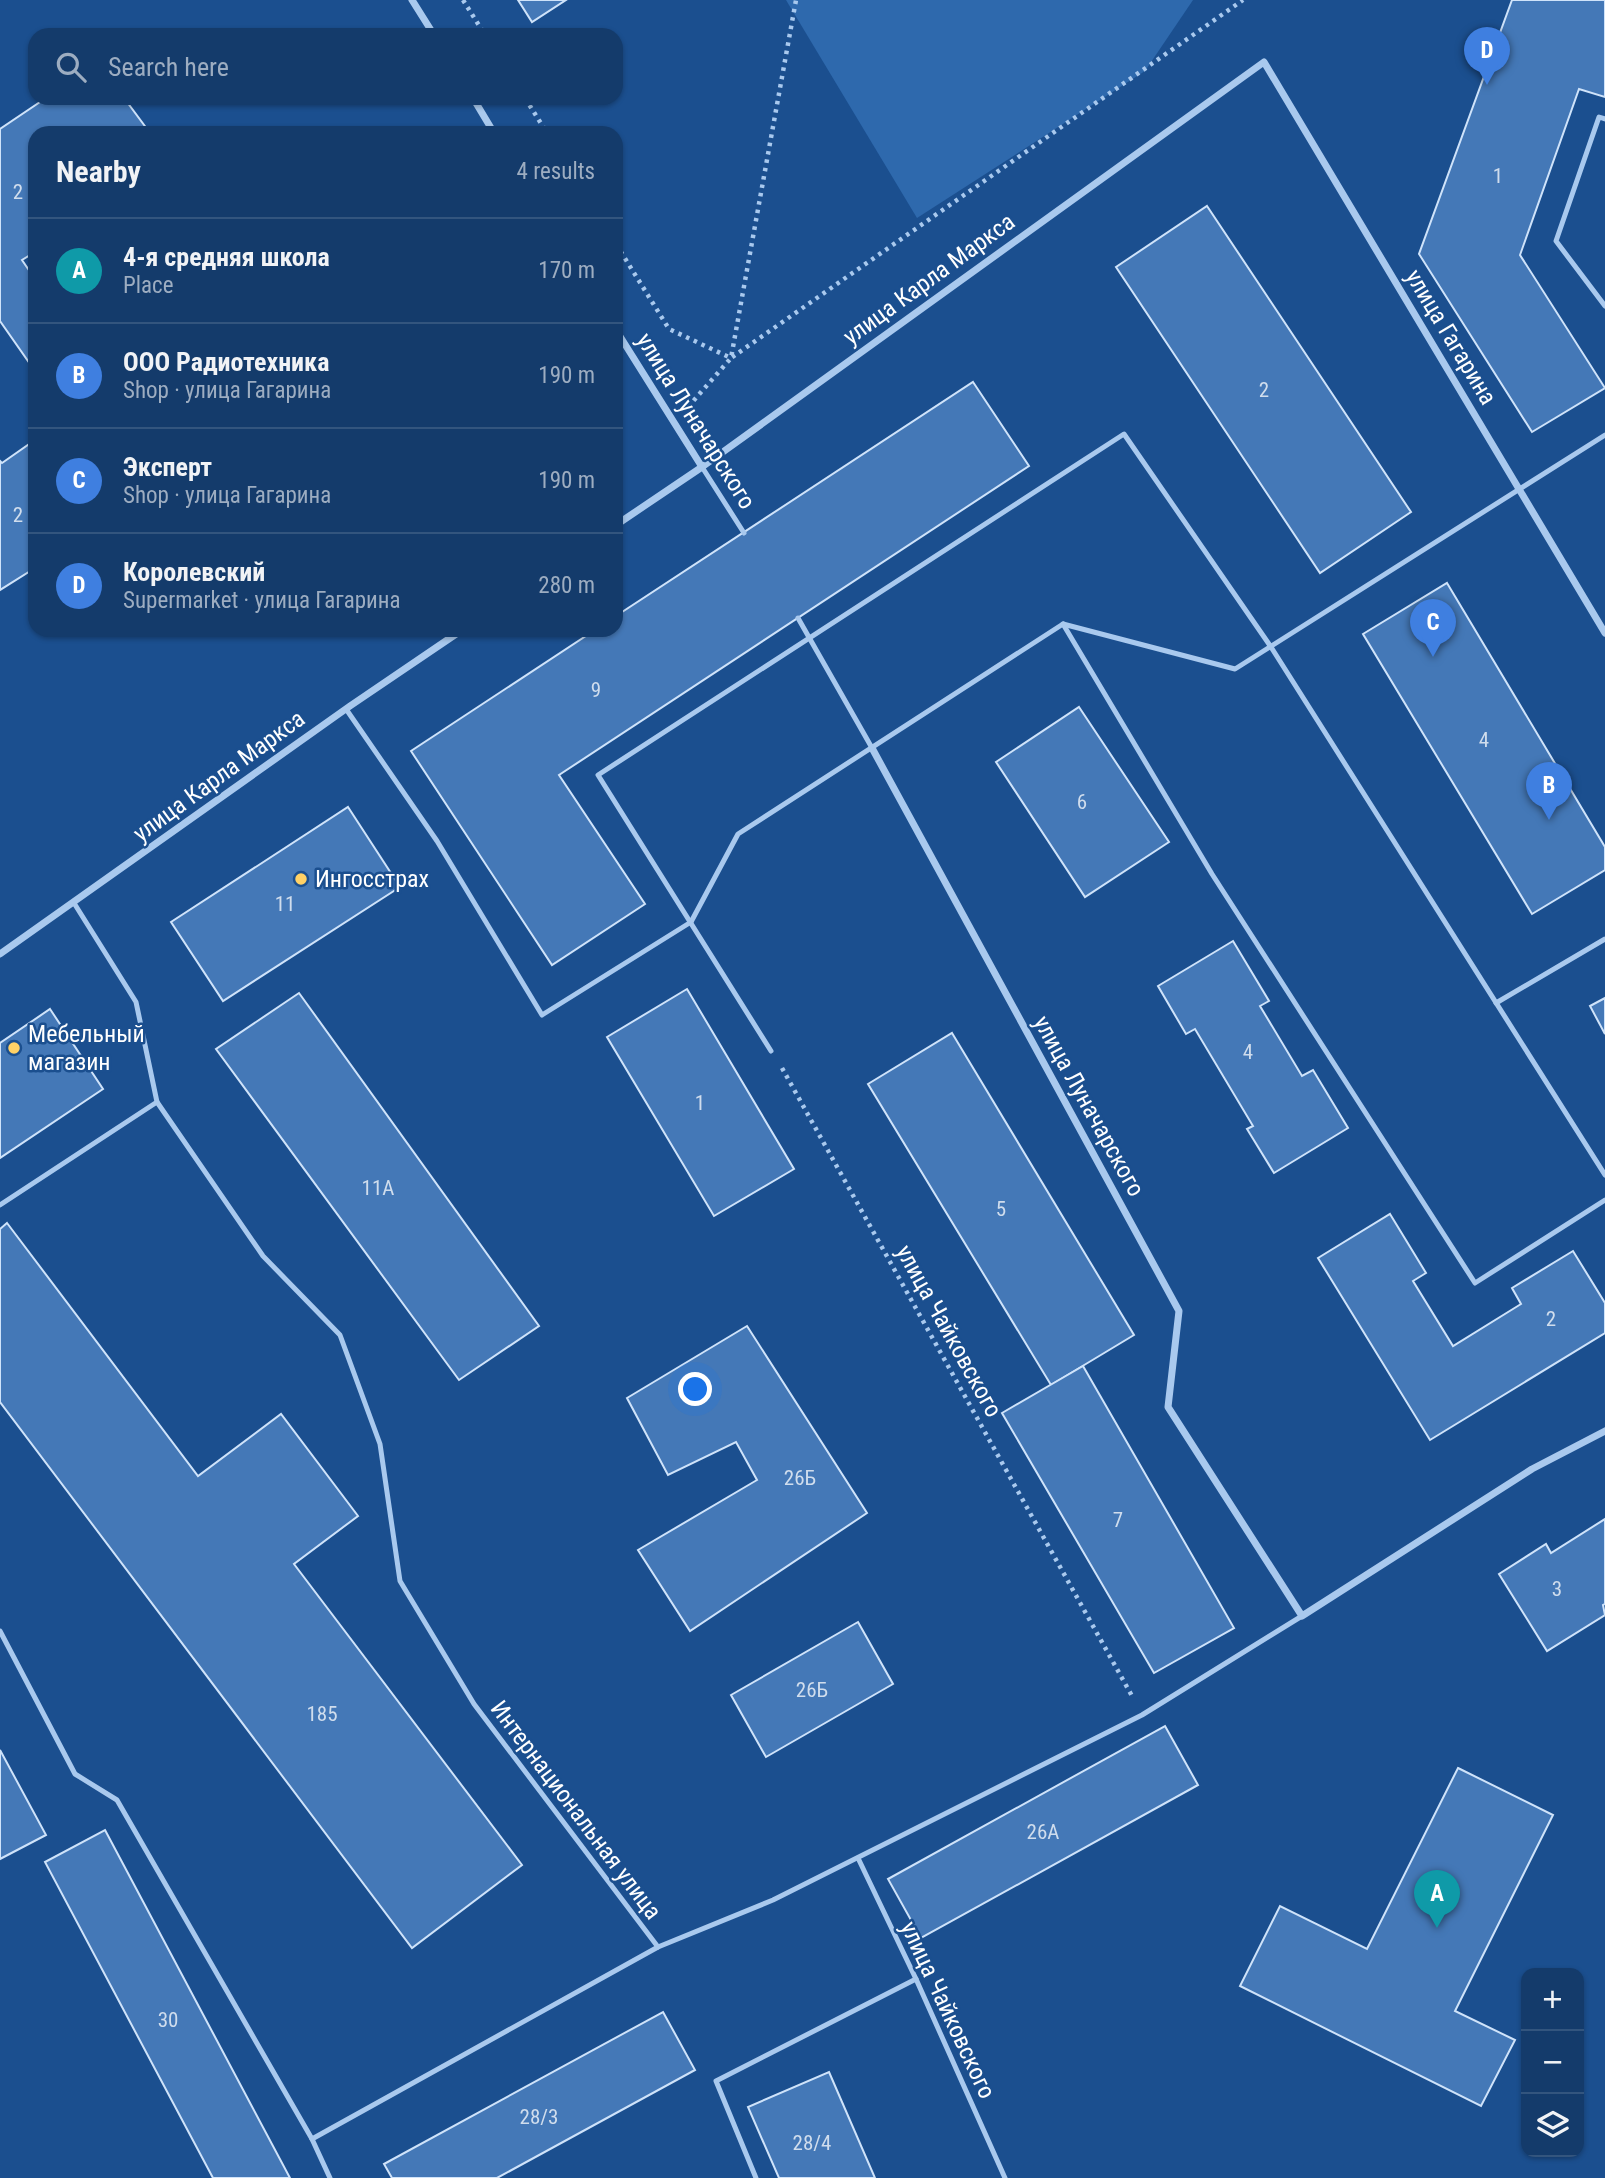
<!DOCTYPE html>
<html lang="en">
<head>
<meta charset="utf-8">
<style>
  body { margin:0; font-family:"Roboto Condensed",sans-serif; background:#1d4271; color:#f1f3f6 }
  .controls { position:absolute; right:21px; bottom:21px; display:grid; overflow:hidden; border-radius:14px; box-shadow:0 2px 5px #0004 }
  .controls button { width:63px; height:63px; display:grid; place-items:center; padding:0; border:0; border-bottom:2px solid #33557e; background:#143b6b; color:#f1f3f6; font:35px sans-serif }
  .you { position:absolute; left:696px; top:1390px; width:24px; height:24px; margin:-18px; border:5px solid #fff; border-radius:50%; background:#1a73e8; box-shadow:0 0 0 10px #1a73e833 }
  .badge { display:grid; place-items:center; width:46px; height:46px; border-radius:50%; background:#90b9f0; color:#fff; font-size:23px; font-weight:700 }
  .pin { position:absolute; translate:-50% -58px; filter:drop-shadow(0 2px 4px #0008) }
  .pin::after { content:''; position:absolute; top:37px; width:24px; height:21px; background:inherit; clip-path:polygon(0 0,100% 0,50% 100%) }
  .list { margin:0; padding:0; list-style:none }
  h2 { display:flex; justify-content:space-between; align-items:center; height:91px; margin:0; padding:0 28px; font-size:30px }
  h2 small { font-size:23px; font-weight:400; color:#9dadc1 }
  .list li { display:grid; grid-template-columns:46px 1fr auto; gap:21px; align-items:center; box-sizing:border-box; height:105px; padding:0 28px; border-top:2px solid #33557e }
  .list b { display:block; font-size:26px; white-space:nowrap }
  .list p { margin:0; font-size:23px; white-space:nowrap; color:#9dadc1 }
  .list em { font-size:23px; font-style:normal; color:#9dadc1 }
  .icon { flex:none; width:38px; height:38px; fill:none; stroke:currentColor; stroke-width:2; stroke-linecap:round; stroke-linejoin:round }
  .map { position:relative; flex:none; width:1605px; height:2178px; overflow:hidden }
  .search { position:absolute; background:#143b6b; box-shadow:0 2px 5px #0004; left:28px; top:28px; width:595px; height:77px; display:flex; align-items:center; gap:18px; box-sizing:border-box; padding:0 24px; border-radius:21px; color:#9dadc1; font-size:26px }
  .panel { position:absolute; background:#143b6b; box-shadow:0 2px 5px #0004; left:28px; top:126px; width:595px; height:511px; border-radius:21px }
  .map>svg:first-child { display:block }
  .green { fill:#2e69ad }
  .building { fill:#4478b7; stroke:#cfe3fa; stroke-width:2 }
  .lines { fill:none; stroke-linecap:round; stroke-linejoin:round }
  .path { stroke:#a9c9ee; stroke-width:4.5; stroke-dasharray:3.5 5; stroke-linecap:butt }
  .service { stroke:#a9c9ee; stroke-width:5 }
  .minor { stroke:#a9c9ee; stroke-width:7 }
  .poi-dot { fill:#ffd166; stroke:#1b4f8f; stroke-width:2.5 }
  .labels { text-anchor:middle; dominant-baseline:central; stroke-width:5; stroke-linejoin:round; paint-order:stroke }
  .number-label { font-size:21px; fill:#d0dded }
  .street-label { font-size:24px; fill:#fff; stroke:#1b4f8f }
  .poi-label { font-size:24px; fill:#fff; stroke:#1b4f8f; text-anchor:start }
</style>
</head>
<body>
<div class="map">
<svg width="1605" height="2178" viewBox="0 0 1605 2178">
  <rect width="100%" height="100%" fill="#1b4f8f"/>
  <!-- green -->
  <path class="green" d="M786,0H1193L1145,71L917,218Z"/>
  <!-- building -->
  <g class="building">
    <path d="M518,0H566L532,22Z"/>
    <path d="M1512,0H1605V97L1579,89L1520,255L1605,388L1532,432L1419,254Z"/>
    <path d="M46,98H124L150,133H35V252L22,260L35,279V371L0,321V129Z"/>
    <path d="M1207,206L1411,512L1320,573L1116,267Z"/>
    <path d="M973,382L1029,466L559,775L645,904L552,965L411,751L595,630H616V616Z"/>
    <path d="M35,440V568L0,590V461L2,463Z"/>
    <path d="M1447,583L1605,847V870L1532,914L1363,634Z"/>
    <path d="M1079,707L1169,842L1085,897L996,762Z"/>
    <path d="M348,807L400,887L223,1001L171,922Z"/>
    <path d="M1233,941L1269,1001L1260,1006L1302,1076L1313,1070L1348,1128L1274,1173L1247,1129L1253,1126L1195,1029L1186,1034L1158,986Z"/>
    <path d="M687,989L794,1169L714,1216L607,1037Z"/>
    <path d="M299,993L539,1326L459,1380L216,1049Z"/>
    <path d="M1605,998V1034L1590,1006Z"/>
    <path d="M50,1009L103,1089L0,1158V1043Z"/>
    <path d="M952,1033L1134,1335L1051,1385L868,1084Z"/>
    <path d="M1390,1214L1426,1273L1413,1281L1453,1346L1521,1304L1512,1288L1573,1251L1605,1303V1333L1430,1440L1318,1258Z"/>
    <path d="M7,1223L198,1476L281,1414L358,1516L294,1564L522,1865L412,1948L0,1402V1229Z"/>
    <path d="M747,1326L867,1513L690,1631L638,1550L757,1480L736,1442L668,1475L627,1398Z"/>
    <path d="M1083,1366L1234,1628L1154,1673L1002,1413Z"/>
    <path d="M1605,1519V1604L1603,1605L1605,1615L1547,1651L1499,1574L1546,1544L1551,1553Z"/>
    <path d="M858,1622L893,1684L766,1757L731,1695Z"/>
    <path d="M1165,1726L1198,1785L921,1938L888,1879Z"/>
    <path d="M0,1750L46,1835L0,1859Z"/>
    <path d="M1458,1768L1553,1815L1455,2011L1515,2040L1481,2106L1240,1986L1280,1906L1367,1949Z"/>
    <path d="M105,1830L290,2178H213L45,1862Z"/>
    <path d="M663,2012L695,2070L497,2178H392L384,2164Z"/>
    <path d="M829,2072L875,2178H779L748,2107Z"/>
  </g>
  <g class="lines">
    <!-- path -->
    <g class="path">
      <path d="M463,0L485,35"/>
      <path d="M525,98L547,133"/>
      <path d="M616,244L669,329L731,358L1243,0"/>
      <path d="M688,407L731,358L796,0"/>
      <path d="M782,1068L1132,1696"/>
    </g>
    <!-- service -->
    <g class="service">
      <path d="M1605,119L1599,117L1556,241L1605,306"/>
      <path d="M702,467L744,533"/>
      <path d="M798,618L872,748"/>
      <path d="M1063,624L1212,874L1475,1283L1605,1200"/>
      <path d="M346,709L437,841L542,1015L691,922L738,834L1063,624L1235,669L1605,435"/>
      <path d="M1496,1003L1605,939"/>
      <path d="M771,1051L598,775L1124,434L1271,647L1605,1175"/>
      <path d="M157,1102L263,1256L340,1335L380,1444L400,1581L474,1704L658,1947"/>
      <path d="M0,1205L157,1102L136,1002L74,903"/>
      <path d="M0,1631L75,1774L117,1800L312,2139L658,1947L773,1900L1142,1715L1302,1616"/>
      <path d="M858,1858L916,1979L1005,2178"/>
      <path d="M312,2139L330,2178"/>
      <path d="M756,2178L716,2081L916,1979"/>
    </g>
    <!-- minor -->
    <g class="minor">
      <path d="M412,0L434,35"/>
      <path d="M473,98L494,133"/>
      <path d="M616,330L702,467"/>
      <path d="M616,525L702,467L1264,62L1605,633"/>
      <path d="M872,748L1179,1311L1168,1407L1302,1616L1532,1469L1605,1431"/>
      <path d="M0,954L350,706L462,630"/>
    </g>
  </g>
  <!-- markers -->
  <g class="poi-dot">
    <circle cx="301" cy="879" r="7"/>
    <circle cx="14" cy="1048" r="7"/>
  </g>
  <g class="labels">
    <!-- number labels -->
    <g class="number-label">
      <text x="1498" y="176">1</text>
      <text x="18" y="192">2</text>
      <text x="1264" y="390">2</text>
      <text x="18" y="515">2</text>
      <text x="596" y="690">9</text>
      <text x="1484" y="740">4</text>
      <text x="1082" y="802">6</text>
      <text x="285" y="904">11</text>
      <text x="1248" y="1052">4</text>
      <text x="700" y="1103">1</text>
      <text x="378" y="1188">11А</text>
      <text x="1001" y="1209">5</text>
      <text x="1551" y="1319">2</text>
      <text x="800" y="1478">26Б</text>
      <text x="1118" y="1520">7</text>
      <text x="1557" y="1589">3</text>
      <text x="812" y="1690">26Б</text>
      <text x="322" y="1714">185</text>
      <text x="1043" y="1832">26А</text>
      <text x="168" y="2020">30</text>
      <text x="539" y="2117">28/3</text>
      <text x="812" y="2143">28/4</text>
    </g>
    <!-- street labels -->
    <g class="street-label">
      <text transform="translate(929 279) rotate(-36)">улица Карла Маркса</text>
      <text transform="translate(1451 337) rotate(59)">улица Гагарина</text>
      <text transform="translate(696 421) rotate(58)">улица Луначарского</text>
      <text transform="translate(219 776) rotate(-36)">улица Карла Маркса</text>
      <text transform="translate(1089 1106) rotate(61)">улица Луначарского</text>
      <text transform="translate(949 1331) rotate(61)">улица Чайковского</text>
      <text transform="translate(576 1810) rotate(53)">Интернациональная улица</text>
      <text transform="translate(948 2010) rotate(65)">улица Чайковского</text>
    </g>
    <!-- poi labels -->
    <g class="poi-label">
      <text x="315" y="879">Ингосстрах</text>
      <text x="28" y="1034">Мебельный<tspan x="28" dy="28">магазин</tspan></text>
    </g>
  </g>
</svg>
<div class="controls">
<button>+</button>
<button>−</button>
<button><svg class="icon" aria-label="layers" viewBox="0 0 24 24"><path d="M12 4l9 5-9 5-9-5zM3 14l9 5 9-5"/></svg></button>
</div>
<div class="you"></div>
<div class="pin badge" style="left:1437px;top:1928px;background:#0f9aa8">A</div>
<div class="pin badge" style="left:1549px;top:820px;background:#3f7fe0">B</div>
<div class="pin badge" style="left:1433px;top:657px;background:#3f7fe0">C</div>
<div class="pin badge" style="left:1487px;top:85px;background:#3f7fe0">D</div>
<div class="search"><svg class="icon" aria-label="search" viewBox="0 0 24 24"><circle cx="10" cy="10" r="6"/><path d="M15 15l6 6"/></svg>Search here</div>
<section class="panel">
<h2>Nearby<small>4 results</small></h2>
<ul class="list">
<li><span class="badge" style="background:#0f9aa8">A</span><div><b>4-я средняя школа</b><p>Place</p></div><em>170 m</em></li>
<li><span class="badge" style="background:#3f7fe0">B</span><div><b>ООО Радиотехника</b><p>Shop · улица Гагарина</p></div><em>190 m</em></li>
<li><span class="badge" style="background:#3f7fe0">C</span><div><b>Эксперт</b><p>Shop · улица Гагарина</p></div><em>190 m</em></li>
<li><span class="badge" style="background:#3f7fe0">D</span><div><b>Королевский</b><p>Supermarket · улица Гагарина</p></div><em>280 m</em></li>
</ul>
</section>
</div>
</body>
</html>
